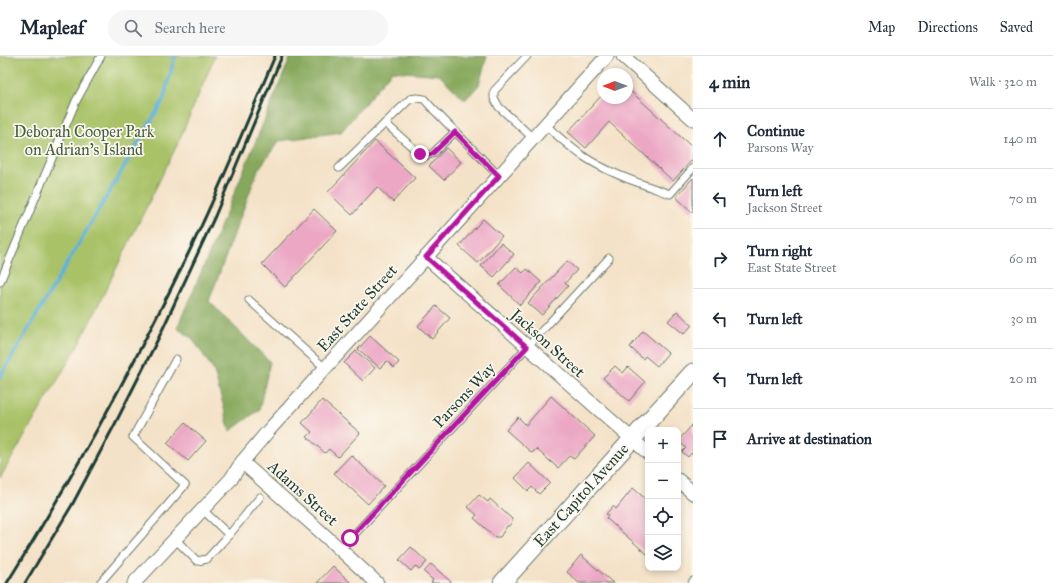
<!DOCTYPE html>
<html lang="en">
<head>
<meta charset="utf-8">
<style>
  body { margin:0; font-family:"IM FELL Great Primer",serif; background:#f6f6f7; color:#1f2937 }
  .controls { position:absolute; right:12px; bottom:12px; display:grid; overflow:hidden; border-radius:8px; box-shadow:0 2px 6px #0003 }
  .controls button { width:36px; height:36px; display:grid; place-items:center; padding:0; border:0; border-bottom:1px solid #e0e1e3; background:#fff; color:#1f2937; font:20px sans-serif }
  .compass { position:absolute; left:597px; top:12px; width:36px; height:36px; border-radius:50%; background:#fff; box-shadow:0 2px 6px #0003; rotate:270deg }
  .stop { position:absolute; width:12px; height:12px; margin:-9px; border:3px solid #b5179e; border-radius:50%; background:#fff }
  .stop.end { background:#b5179e; border-color:#fff; box-shadow:0 1px 4px #0008 }
  .list { margin:0; padding:0; list-style:none }
  h2 { display:flex; justify-content:space-between; align-items:center; height:52px; margin:0; padding:0 16px; font-size:17px }
  h2 small { font-size:13px; font-weight:400; color:#747a83 }
  .list li { display:grid; grid-template-columns:26px 1fr auto; gap:12px; align-items:center; box-sizing:border-box; height:60px; padding:0 16px; border-top:1px solid #e0e1e3 }
  .list b { display:block; font-size:15px; white-space:nowrap }
  .list p { margin:0; font-size:13px; white-space:nowrap; color:#747a83 }
  .list em { font-size:13px; font-style:normal; color:#747a83 }
  .icon { flex:none; width:22px; height:22px; fill:none; stroke:currentColor; stroke-width:2; stroke-linecap:round; stroke-linejoin:round }
  .map { position:relative; flex:none; width:693px; height:527px; overflow:hidden }
  header { display:flex; align-items:center; gap:24px; box-sizing:border-box; height:56px; padding:0 20px; background:#fff; border-bottom:1px solid #e0e1e3 }
  header strong { font-size:19px }
  nav { display:flex; gap:22px; margin-inline-start:auto; font-size:14px }
  .search { width:280px; height:36px; background:#f6f6f7; display:flex; align-items:center; gap:10px; box-sizing:border-box; padding:0 14px; border-radius:22px; color:#747a83; font-size:15px }
  main { display:flex }
  aside { flex:1; background:#fff }
  .map>svg:first-child { display:block }
  .green { fill:#a9c268; stroke:#64804e }
  .forest { fill:#86a85c; stroke:#527248 }
  .lines { fill:none; stroke-linecap:round; stroke-linejoin:round }
  .stream { stroke:#5cb2d8; stroke-width:3.5 }
  .building { fill:#eca7c5 }
  .service-casing { stroke:#6a7768; stroke-width:9 }
  .minor-casing { stroke:#6a7768; stroke-width:15 }
  .tertiary-casing { stroke:#6a7768; stroke-width:19 }
  .service { stroke:#fff; stroke-width:7 }
  .minor { stroke:#fff; stroke-width:13 }
  .tertiary { stroke:#fff; stroke-width:17 }
  .rail { stroke:#1f3d34; stroke-width:3 }
  .route { stroke:#b5179e; stroke-width:5 }
  .labels { text-anchor:middle; dominant-baseline:central; stroke-width:3.5; stroke-linejoin:round; paint-order:stroke }
  .park-label { font-size:16px; fill:#425e41; stroke:#fbf7ec }
  .street-label { font-size:16px; fill:#1f3d34; stroke:#fbf7ec }
</style>
</head>
<body>
<header>
<strong>Mapleaf</strong>
<div class="search"><svg class="icon" aria-label="search" viewBox="0 0 24 24"><circle cx="10" cy="10" r="6"/><path d="M15 15l6 6"/></svg>Search here</div>
<nav><a>Map</a><a>Directions</a><a>Saved</a></nav>
</header>
<main>
<div class="map">
<svg width="693" height="527" viewBox="0 0 693 527">
  <rect width="100%" height="100%" fill="#fbf7ec"/>
  <filter id="ink" filterUnits="userSpaceOnUse"><feTurbulence type="fractalNoise" baseFrequency=".025" numOctaves="2"/><feDisplacementMap in="SourceGraphic" scale="8" xChannelSelector="R" yChannelSelector="G"/><feConvolveMatrix kernelMatrix="1 2 1 2 8 2 1 2 1" color-interpolation-filters="sRGB"/></filter>
  <filter id="wash" filterUnits="userSpaceOnUse"><feTurbulence type="fractalNoise" baseFrequency=".012" numOctaves="4" result="noise"/><feDisplacementMap in="SourceGraphic" scale="16" xChannelSelector="R" yChannelSelector="G"/><feGaussianBlur stdDeviation="0.9" result="paint"/><feColorMatrix in="noise" values="0 0 0 0 0 0 0 0 0 0 0 0 0 0 0 0 0 1.4 0 .05"/><feComposite in="paint" operator="in"/></filter>
  <g filter="url(#wash)">
    <rect width="100%" height="100%" fill="#f4e2c8"/>
    <!-- green -->
    <path class="green" d="M0,0H215L177,89L80,286L0,422Z"/>
    <!-- forest -->
    <path class="forest" d="M291,0H487L479,29L465,44L439,19L392,15L341,76L279,85L258,114L209,245L270,306L259,354L230,375L214,315L192,282L177,272L212,191Z"/>
    <g class="lines">
      <!-- stream -->
      <path class="stream" d="M0,321L163,45L175,0"/>
    </g>
    <g id="blocks">
      <!-- building -->
      <g class="building">
        <path d="M627,32L693,92V103L673,125L609,66L586,92L568,76L603,38V42H627Z"/>
        <path d="M375,85L415,122L393,146L377,131L352,159L328,136Z"/>
        <path d="M446,92L461,106L444,124L429,110Z"/>
        <path d="M693,122V157L676,141Z"/>
        <path d="M314,153L337,175L285,231L262,208Z"/>
        <path d="M483,163L502,180L478,207L459,190Z"/>
        <path d="M501,187L514,198L494,221L481,210Z"/>
        <path d="M567,205L577,214L565,227L568,230L542,259L528,247Z"/>
        <path d="M516,211L523,217L527,213L541,226L520,249L499,229Z"/>
        <path d="M436,250L450,262L432,283L418,270Z"/>
        <path d="M677,255L692,269L684,278L668,265Z"/>
        <path d="M643,275L668,297L657,310L645,300L643,303L630,291Z"/>
        <path d="M370,280L399,306L394,312L387,305L380,312L358,293Z"/>
        <path d="M356,295L375,312L363,325L344,307Z"/>
        <path d="M615,310L623,317L628,311L645,326L629,345L603,322Z"/>
        <path d="M551,340L595,380L574,403L569,400L558,412L536,393L532,397L506,374L518,361L526,369Z"/>
        <path d="M322,344L360,377L338,401L329,393L325,397L307,381L312,376L302,367Z"/>
        <path d="M185,367L206,385L188,405L167,387Z"/>
        <path d="M693,368V399L691,397L688,401L682,396L686,392L678,385Z"/>
        <path d="M351,399L384,430L368,448L334,417Z"/>
        <path d="M529,407L550,427L539,438L532,431L528,435L515,422Z"/>
        <path d="M633,432L648,445V499L606,462L608,459L606,458L613,450L616,453Z"/>
        <path d="M479,439L488,446L490,443L512,463V466L509,470H507L500,481H495L474,462L477,459L468,451Z"/>
        <path d="M411,491L427,506L419,514L415,510L411,515L399,504Z"/>
        <path d="M581,499L613,527H579L567,516Z"/>
        <path d="M431,508L452,527H431L433,524L424,516Z"/>
        <path d="M333,510L351,527H317Z"/>
      </g>
    </g>
  </g>
  <g filter="url(#ink)">
    <use href="#blocks" fill-opacity="0" stroke="#6a7768" stroke-width="1"/>
    <g class="lines">
      <defs>
        <g id="service">
          <path d="M527,0L494,35V42L499,51L533,82"/>
          <path d="M385,67L420,98L425,100L432,98L455,76"/>
          <path d="M545,68C556,79 568,89 580,98C607,117 639,127 670,138L693,112"/>
          <path d="M339,112L410,43L417,42L424,43L433,53L499,120"/>
          <path d="M0,226L76,45L101,0"/>
          <path d="M249,244L325,312"/>
          <path d="M229,479L260,441"/>
          <path d="M175,483L197,505L207,503L229,479L202,453"/>
          <path d="M340,494L609,202"/>
          <path d="M100,527L185,429L133,381L176,303"/>
          <path d="M692,527L693,525"/>
        </g>
        <g id="minor">
          <path d="M623,0L693,63"/>
          <path d="M426,201L648,397"/>
          <path d="M242,406L321,476L377,527"/>
          <path d="M678,424L693,437"/>
          <path d="M134,527L231,423L242,406L269,374L438,188L607,0"/>
        </g>
        <path id="tertiary" d="M502,527C566,457 629,386 693,316"/>
      </defs>
      <!-- service casing -->
      <use href="#service" class="service-casing"/>
      <!-- minor casing -->
      <use href="#minor" class="minor-casing"/>
      <!-- tertiary casing -->
      <use href="#tertiary" class="tertiary-casing"/>
      <!-- service -->
      <use href="#service" class="service"/>
      <!-- minor -->
      <use href="#minor" class="minor"/>
      <!-- tertiary -->
      <use href="#tertiary" class="tertiary"/>
      <!-- rail -->
      <g class="rail">
        <path d="M7,527C74,420 134,309 189,196C220,132 247,66 275,0"/>
        <path d="M25,527L72,449L115,368L159,281L215,160L282,0"/>
      </g>
    </g>
  </g>
  <g class="lines" filter="url(#ink)">
    <!-- route -->
    <path class="route" d="M350,482L527,291L426,201L499,120L455,76L432,98L425,100L420,98"/>
  </g>
  <g class="labels">
    <!-- park labels -->
    <g class="park-label">
      <text x="84" y="75">Deborah Cooper Park<tspan x="84" dy="18">on Adrian's Island</tspan></text>
    </g>
    <!-- street labels -->
    <g class="street-label">
      <text transform="translate(357 252) rotate(-48)">East State Street</text>
      <text transform="translate(548 287) rotate(42)">Jackson Street</text>
      <text transform="translate(464 339) rotate(-47)">Parsons Way</text>
      <text transform="translate(303 437) rotate(42)">Adams Street</text>
      <text transform="translate(581 439) rotate(-48)">East Capitol Avenue</text>
    </g>
  </g>
</svg>
<div class="controls">
<button>+</button>
<button>−</button>
<button><svg class="icon" aria-label="locate" viewBox="0 0 24 24"><circle cx="12" cy="12" r="6"/><path d="M12 2v4M12 18v4M2 12h4M18 12h4"/></svg></button>
<button><svg class="icon" aria-label="layers" viewBox="0 0 24 24"><path d="M12 4l9 5-9 5-9-5zM3 14l9 5 9-5"/></svg></button>
</div>
<svg class="compass" viewBox="-18 -18 36 36"><path d="M0-13l5 13h-10z" fill="#e53935"/><path d="M0 13l5-13h-10z" fill="#747a83"/></svg>
<div class="stop" style="left:350px;top:482px"></div>
<div class="stop end" style="left:420px;top:98px"></div>
</div>
<aside>
<h2>4 min<small>Walk · 320 m</small></h2>
<ul class="list">
<li><svg class="icon" aria-label="ahead" viewBox="0 0 24 24"><path d="M12 20V5M6 11l6-6 6 6"/></svg><div><b>Continue</b><p>Parsons Way</p></div><em>140 m</em></li>
<li><svg class="icon" aria-label="left" viewBox="0 0 24 24"><path d="M17 20v-9H6M10 6l-5 5 5 5"/></svg><div><b>Turn left</b><p>Jackson Street</p></div><em>70 m</em></li>
<li><svg class="icon" aria-label="right" viewBox="0 0 24 24"><path d="M7 20v-9h11M14 6l5 5-5 5"/></svg><div><b>Turn right</b><p>East State Street</p></div><em>60 m</em></li>
<li><svg class="icon" aria-label="left" viewBox="0 0 24 24"><path d="M17 20v-9H6M10 6l-5 5 5 5"/></svg><div><b>Turn left</b></div><em>30 m</em></li>
<li><svg class="icon" aria-label="left" viewBox="0 0 24 24"><path d="M17 20v-9H6M10 6l-5 5 5 5"/></svg><div><b>Turn left</b></div><em>20 m</em></li>
<li><svg class="icon" aria-label="arrive" viewBox="0 0 24 24"><path d="M6 21V4h12l-3 4 3 4H6"/></svg><div><b>Arrive at destination</b></div></li>
</ul>
</aside>
</main>
</body>
</html>
